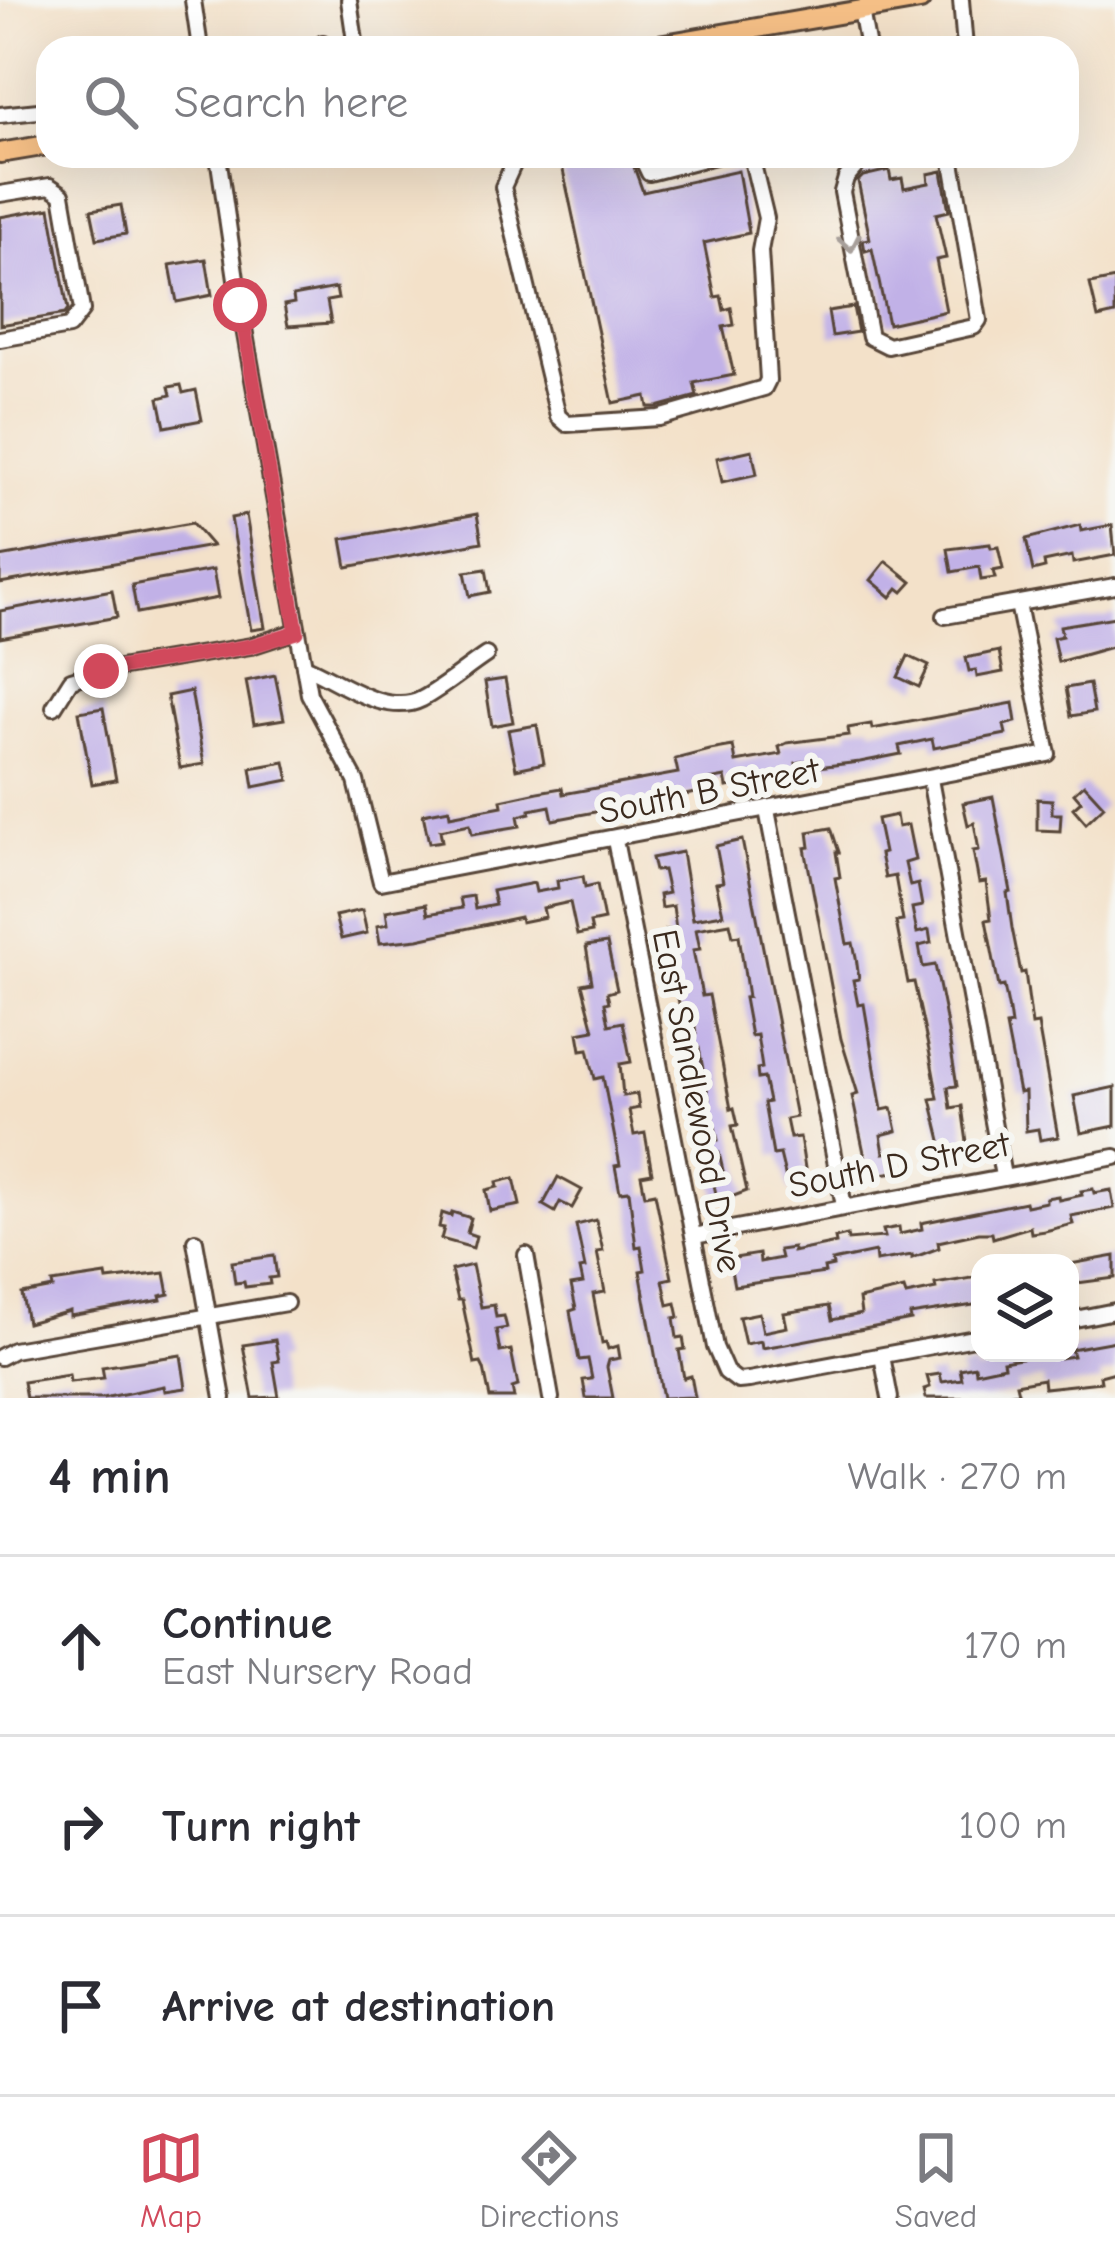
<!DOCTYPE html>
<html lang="en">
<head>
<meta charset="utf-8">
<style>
  body { margin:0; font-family:"Comic Neue",sans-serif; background:#f7f7f7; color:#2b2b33 }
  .controls { position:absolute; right:36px; bottom:36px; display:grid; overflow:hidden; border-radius:24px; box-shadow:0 12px 48px #0002 }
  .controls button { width:108px; height:108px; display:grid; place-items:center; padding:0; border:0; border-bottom:3px solid #e1e1e2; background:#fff; color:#2b2b33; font:60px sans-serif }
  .stop { position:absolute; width:36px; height:36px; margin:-27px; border:9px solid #d1495b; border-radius:50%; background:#fff }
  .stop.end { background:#d1495b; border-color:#fff; box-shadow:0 3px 12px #0008 }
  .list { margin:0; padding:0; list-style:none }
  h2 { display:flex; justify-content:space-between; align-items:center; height:156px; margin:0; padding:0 48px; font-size:51px }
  h2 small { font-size:39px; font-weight:400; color:#7c7c81 }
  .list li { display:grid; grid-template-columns:78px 1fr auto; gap:36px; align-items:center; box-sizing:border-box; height:180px; padding:0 48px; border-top:3px solid #e1e1e2 }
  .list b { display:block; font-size:45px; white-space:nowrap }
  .list p { margin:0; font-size:39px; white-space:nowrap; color:#7c7c81 }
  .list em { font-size:39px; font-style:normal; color:#7c7c81 }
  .icon { flex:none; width:66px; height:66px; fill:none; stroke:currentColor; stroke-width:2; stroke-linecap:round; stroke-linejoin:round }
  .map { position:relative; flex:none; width:1115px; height:1398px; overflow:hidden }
  .search { position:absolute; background:#fff; box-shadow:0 12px 48px #0002; left:36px; right:36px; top:36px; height:132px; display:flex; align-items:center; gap:30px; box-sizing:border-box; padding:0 42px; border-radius:36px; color:#7c7c81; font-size:45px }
  .sheet { height:696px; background:#fff }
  nav { display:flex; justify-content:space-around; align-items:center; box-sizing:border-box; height:168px; border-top:3px solid #e1e1e2; background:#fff; font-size:33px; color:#7c7c81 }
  nav a { display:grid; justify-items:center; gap:6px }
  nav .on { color:#d1495b }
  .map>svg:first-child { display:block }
  .building { fill:#c1b1e7 }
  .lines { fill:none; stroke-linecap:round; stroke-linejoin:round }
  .minor-casing { stroke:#574538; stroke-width:20 }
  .major-casing { stroke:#574538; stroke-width:24 }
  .minor { stroke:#fff; stroke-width:14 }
  .major { stroke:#f5bf86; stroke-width:18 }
  .oneway { stroke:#a79f9a }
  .route { stroke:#d1495b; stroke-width:15 }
  .labels { text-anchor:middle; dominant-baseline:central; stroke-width:12; stroke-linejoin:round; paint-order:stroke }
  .street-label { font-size:36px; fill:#3b2a1e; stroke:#f6f6f2 }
</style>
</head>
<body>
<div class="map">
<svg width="1115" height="1398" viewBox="0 0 1115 1398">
  <rect width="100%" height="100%" fill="#f6f6f2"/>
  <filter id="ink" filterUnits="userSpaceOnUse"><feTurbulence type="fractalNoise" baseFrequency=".00833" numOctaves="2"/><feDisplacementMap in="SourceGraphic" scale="24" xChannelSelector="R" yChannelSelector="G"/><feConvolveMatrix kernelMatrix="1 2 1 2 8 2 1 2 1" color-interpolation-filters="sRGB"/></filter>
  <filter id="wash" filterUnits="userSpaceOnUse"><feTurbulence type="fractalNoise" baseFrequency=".004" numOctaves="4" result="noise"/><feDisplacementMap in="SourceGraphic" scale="48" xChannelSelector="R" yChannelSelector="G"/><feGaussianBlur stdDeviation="2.7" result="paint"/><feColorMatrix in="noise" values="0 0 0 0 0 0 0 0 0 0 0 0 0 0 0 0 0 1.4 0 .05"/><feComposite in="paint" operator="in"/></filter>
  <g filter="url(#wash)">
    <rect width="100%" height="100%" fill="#f3e1c9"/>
    <g id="blocks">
      <!-- building -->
      <g class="building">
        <path d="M560,156H630L643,192L738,171L749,233L704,243L715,297L721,296L724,310L731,308L734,325L723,327L734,375L694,383L697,396L657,407H648L646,396L613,403Z"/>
        <path d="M889,170L891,180L902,178L904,188L929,183L928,174L942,171L949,211L936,214L946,258L936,260L946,311L888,324L872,249L865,251L863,240L870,239L858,181L863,176Z"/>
        <path d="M121,205L126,234L97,239L91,210Z"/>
        <path d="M50,208L68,310L65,314L0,325V217Z"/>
        <path d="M206,259L212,295L177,302L170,265Z"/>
        <path d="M1115,279V314L1098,318L1090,284Z"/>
        <path d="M336,288L338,299L327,301L331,323L288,326L284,305L294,303L293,296Z"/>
        <path d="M853,307L858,332L832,336L828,311Z"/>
        <path d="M181,385L183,393L196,390L202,420L165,427L159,398L171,395L169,387Z"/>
        <path d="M752,450L757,474L722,482L717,458Z"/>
        <path d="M477,514L482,542L347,567L342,539Z"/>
        <path d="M246,515L265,628L251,630L231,518Z"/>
        <path d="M192,523L212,546L0,583V557Z"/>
        <path d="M1080,525L1081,531L1112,525L1115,555L1073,563L1072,556L1044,562L1045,568L1033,571L1026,539Z"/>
        <path d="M990,544L991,548L998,547L1003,569L993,571L995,578L981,580L979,567L952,572L948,549Z"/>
        <path d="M886,561L912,582L903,592L898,588L891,597L871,580Z"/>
        <path d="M486,569L490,592L470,596L465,572Z"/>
        <path d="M213,570L218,598L137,613L132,585Z"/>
        <path d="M112,590L117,617L0,638V611Z"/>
        <path d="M1115,617V646L1058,662L1053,638L1062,636L1060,626Z"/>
        <path d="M999,651L1003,672L977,677L976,670L969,671L966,658Z"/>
        <path d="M908,656L929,666L919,687L898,677Z"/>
        <path d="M275,675L284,719L254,724L246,681Z"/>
        <path d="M505,679L513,722L492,726L485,682Z"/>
        <path d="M1089,684L1094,712L1071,716L1066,688Z"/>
        <path d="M191,691L204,764L180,768L167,696Z"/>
        <path d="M1013,703L1016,722L1004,725L1006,734L934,748L932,739L899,746L901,754L860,762L817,767L816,759L796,763L798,773L727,787L725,777L704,781L706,791L553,820L550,806L530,810V813L518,816L520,826L472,834L470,824L440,830L442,841L429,843L423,814L449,809L450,816L502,806L501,800L538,792L562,788L563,794L678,773L675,759L710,750L733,746L736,762L781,754L779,747L787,743L849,735L848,728L871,724L872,729Z"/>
        <path d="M103,708L116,780L92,784L79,712Z"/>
        <path d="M537,725L544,763L516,769L508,730Z"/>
        <path d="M285,762L289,780L254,787L251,768Z"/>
        <path d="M1084,784L1104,806L1086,823L1073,808L1081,801L1074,793Z"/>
        <path d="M993,797L1011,892L1007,893L1012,928L1021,973L1025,972L1032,1025L1038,1024L1058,1137L1040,1140L1038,1129L1026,1131L1025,1092L1019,1093L1006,1026L1011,1025L1009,1011L1004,986L999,987L986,920L991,919L986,882L979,883L973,851L979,850L974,823L968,825L963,803Z"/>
        <path d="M1037,799L1052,800V814H1061L1060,831L1037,830Z"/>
        <path d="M896,815L898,827L908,825L915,860L905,863L910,886L918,884L922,906L912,908L917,933L929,930L931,943L919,946L923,967L935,965L945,1014L957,1086L948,1087L951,1108L962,1106L964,1121L969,1156L946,1161L931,1099L938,1098L930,1055L914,982L908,983L896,922L903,921L895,876L885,878L880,854L884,853L877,819Z"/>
        <path d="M831,828L839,852H836L840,877L835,878L847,944L853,943L856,957L859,979L853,980L858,1005L864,1004L882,1110L892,1108L897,1131L881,1135L884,1153L891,1152L894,1172L869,1176L852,1096L858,1094L841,1039L805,848L810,847L808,832Z"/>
        <path d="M742,840L796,1117L786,1119L790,1138L800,1137L808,1187L789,1191L780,1154L773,1155L764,1103L769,1102L764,1078L758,1079L757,1069L762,1068L757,1035L751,1036L744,998L748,997L739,935L733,936L730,923L696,929L700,949L693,950L702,996L709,995L731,1109L734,1108L738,1125L732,1126L747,1191L718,1202L713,1181L725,1179L719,1153L708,1156L705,1143L718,1140L713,1118L702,1121L699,1107L710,1104L706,1084L695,1086L692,1072L703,1069L699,1048L688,1049L686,1036L696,1034L693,1013L681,1015L666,930L676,929L673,906L661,908L659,895L668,893L663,870L655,871L652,858L682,852L693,919L723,914L716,883L723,882L716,846Z"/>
        <path d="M583,876L585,887L597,884L604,920L590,923L592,932L577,935L570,902L543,908L545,917L521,922L520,917L418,939L380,943L377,926L388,924L386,911L426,904L428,914L462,908L460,898L473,896L475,909L495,905L492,891L534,883L536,892L558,888L557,881Z"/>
        <path d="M362,910L367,933L341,939L335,916Z"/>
        <path d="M607,943L617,990L607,993L609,1002L605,1003L609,1025L623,1022L631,1062L620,1064L623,1096L637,1094L639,1108L629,1110L634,1135L645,1133L652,1173L641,1175L645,1195L655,1193L672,1278L663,1280L668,1305L676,1303L679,1317L674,1318L677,1338L683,1337L685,1349L679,1350L684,1378L691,1376L695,1397L663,1398L640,1271L645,1270L641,1246L636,1247L629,1191L620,1192L615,1166L620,1165L603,1077L595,1079L588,1049L581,1050L578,1033L594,1030L582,984L592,982L586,946Z"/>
        <path d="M1115,1087V1126L1081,1133L1074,1096Z"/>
        <path d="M558,1177L582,1190L572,1208L560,1202L555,1212L543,1205Z"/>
        <path d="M514,1178L520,1205L490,1211L486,1190L498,1187L497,1182Z"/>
        <path d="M1093,1189L1094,1193L1111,1190L1114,1208L1071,1216L1073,1224L1045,1231L1031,1233L1030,1227L993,1238L992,1233H979L938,1242L939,1248L912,1258V1255L876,1261L875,1252L832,1261L833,1266L824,1268L825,1273L734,1286L729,1259L759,1254L760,1262L781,1258L779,1250L793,1248V1252L836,1243L835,1238L847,1235L848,1240L885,1237L883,1230L899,1227L900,1234L922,1229L921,1223L1025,1202L1026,1206L1046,1202V1198L1058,1196L1059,1200L1082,1195L1081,1191Z"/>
        <path d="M452,1212L471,1218L467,1233L476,1236L473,1248L441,1239L444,1228L439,1227L442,1213L451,1216Z"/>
        <path d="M596,1220L603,1251L597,1252L605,1292L593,1294L602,1343L606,1342L608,1349L618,1346L620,1358L609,1360L607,1367L613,1398H586L583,1380L592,1379L588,1359L579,1360L570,1311L576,1309L571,1285L583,1283L580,1269L585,1268L576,1225Z"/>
        <path d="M274,1256L277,1277L269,1278L270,1284L245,1287L244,1282L235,1283L232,1262Z"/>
        <path d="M1115,1256V1278L1070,1284V1264Z"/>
        <path d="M472,1265L481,1307L494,1305L496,1317L504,1316L507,1328L496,1330L500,1352L511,1350L518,1386L512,1388L514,1398H490L484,1369L481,1363L475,1364L462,1300H458L451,1270Z"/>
        <path d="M165,1273L169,1294L160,1296L161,1300L70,1316V1311L27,1323L22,1294L53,1288L52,1283L106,1275L107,1280Z"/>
        <path d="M978,1277L980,1304L910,1315L911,1320L786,1344L762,1348L761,1341L745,1344L739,1317L759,1313L763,1332L787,1327L784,1313L829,1306L832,1320L861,1314L859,1299L904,1289L906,1295L936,1289L935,1284Z"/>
        <path d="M275,1340L279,1361L273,1362L279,1397L253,1398L243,1345Z"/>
        <path d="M1115,1341V1372L1100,1376L1101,1382L1044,1388L1043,1379L1016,1384L1018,1392L986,1398H926L924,1389L930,1387L927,1376L940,1374L942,1382L962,1379L960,1369L975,1366L976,1372L1004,1366L1003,1361L1051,1353L1052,1359L1073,1356L1071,1349Z"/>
        <path d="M181,1355L186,1388L165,1391L164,1386L103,1398H26L23,1382L69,1375L70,1382L104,1378L102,1367Z"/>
      </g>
    </g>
  </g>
  <g filter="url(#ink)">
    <use href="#blocks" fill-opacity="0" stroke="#574538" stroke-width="3"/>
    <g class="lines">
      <defs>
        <g id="minor">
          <path d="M193,0L200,48"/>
          <path d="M349,0L356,48"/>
          <path d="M961,0L965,48"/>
          <path d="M861,10L868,48"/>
          <path d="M321,48L323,43"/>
          <path d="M0,115L48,110"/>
          <path d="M218,156L240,306L309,694L356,781L381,882L1048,754L1018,604"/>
          <path d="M517,156L503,187L558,416L567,424L659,418L764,388L768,380L760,251L766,218L751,156"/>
          <path d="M641,156L649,173L715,156"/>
          <path d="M865,156L846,178L842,192L870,337L888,346L974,327L979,320L951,156"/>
          <path d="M0,194L50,186L62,194L82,310L69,327L0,339"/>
          <path d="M945,616L1115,586"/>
          <path d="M304,666C337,679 385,718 422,699C444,687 465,669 486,655"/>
          <path d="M54,707L71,680L101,671L251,646L297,631"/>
          <path d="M930,779L1003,1176"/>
          <path d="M767,810L844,1206"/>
          <path d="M615,840L715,1347L726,1372L738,1381L749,1380L980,1337"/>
          <path d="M694,1236L1115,1157"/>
          <path d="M195,1241L223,1398"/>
          <path d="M526,1255L551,1398"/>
          <path d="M1070,1320L1115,1311"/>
          <path d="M882,1356L890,1398"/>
          <path d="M0,1357L13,1350L286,1303"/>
        </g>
        <g id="major">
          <path d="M641,48L920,0"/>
          <path d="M0,153L48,145"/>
        </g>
      </defs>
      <!-- minor casing -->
      <use href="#minor" class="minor-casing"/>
      <!-- major casing -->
      <use href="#major" class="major-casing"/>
      <!-- minor -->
      <use href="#minor" class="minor"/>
      <!-- major -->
      <use href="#major" class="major"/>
    </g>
    <!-- one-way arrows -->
    <defs><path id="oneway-chevron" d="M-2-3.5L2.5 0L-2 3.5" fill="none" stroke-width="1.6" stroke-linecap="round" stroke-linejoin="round" transform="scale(3)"/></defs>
    <use class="oneway" href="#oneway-chevron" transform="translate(850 243) rotate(79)"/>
  </g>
  <g class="lines" filter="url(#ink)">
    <!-- route -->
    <path class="route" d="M101,671L251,646L297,632L240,305"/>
  </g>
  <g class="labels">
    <!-- street labels -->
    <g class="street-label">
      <text transform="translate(709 791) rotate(-11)">South B Street</text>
      <text transform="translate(697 1101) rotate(79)">East Sandlewood Drive</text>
      <text transform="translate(899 1165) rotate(-11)">South D Street</text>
    </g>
  </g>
</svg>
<div class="controls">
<button><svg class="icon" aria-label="layers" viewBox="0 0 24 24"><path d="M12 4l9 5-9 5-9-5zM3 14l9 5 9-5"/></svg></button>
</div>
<div class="stop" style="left:240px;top:305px"></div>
<div class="stop end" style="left:101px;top:671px"></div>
<div class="search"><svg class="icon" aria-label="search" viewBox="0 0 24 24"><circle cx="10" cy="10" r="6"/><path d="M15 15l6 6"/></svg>Search here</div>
</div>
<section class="sheet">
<h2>4 min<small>Walk · 270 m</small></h2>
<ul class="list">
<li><svg class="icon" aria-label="ahead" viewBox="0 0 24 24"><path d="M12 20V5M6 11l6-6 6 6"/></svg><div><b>Continue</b><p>East Nursery Road</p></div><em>170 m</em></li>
<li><svg class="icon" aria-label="right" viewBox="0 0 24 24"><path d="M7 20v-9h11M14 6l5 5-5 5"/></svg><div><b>Turn right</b></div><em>100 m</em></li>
<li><svg class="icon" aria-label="arrive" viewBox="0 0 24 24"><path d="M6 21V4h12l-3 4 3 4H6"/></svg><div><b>Arrive at destination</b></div></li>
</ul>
</section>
<nav>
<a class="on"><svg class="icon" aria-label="map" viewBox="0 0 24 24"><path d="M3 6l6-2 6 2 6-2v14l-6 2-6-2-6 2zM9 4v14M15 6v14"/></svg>Map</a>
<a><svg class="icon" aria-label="directions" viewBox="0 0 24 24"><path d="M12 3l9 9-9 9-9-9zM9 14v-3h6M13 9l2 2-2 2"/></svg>Directions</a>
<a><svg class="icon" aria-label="saved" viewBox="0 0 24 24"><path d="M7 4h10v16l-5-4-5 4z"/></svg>Saved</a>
</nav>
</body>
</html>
